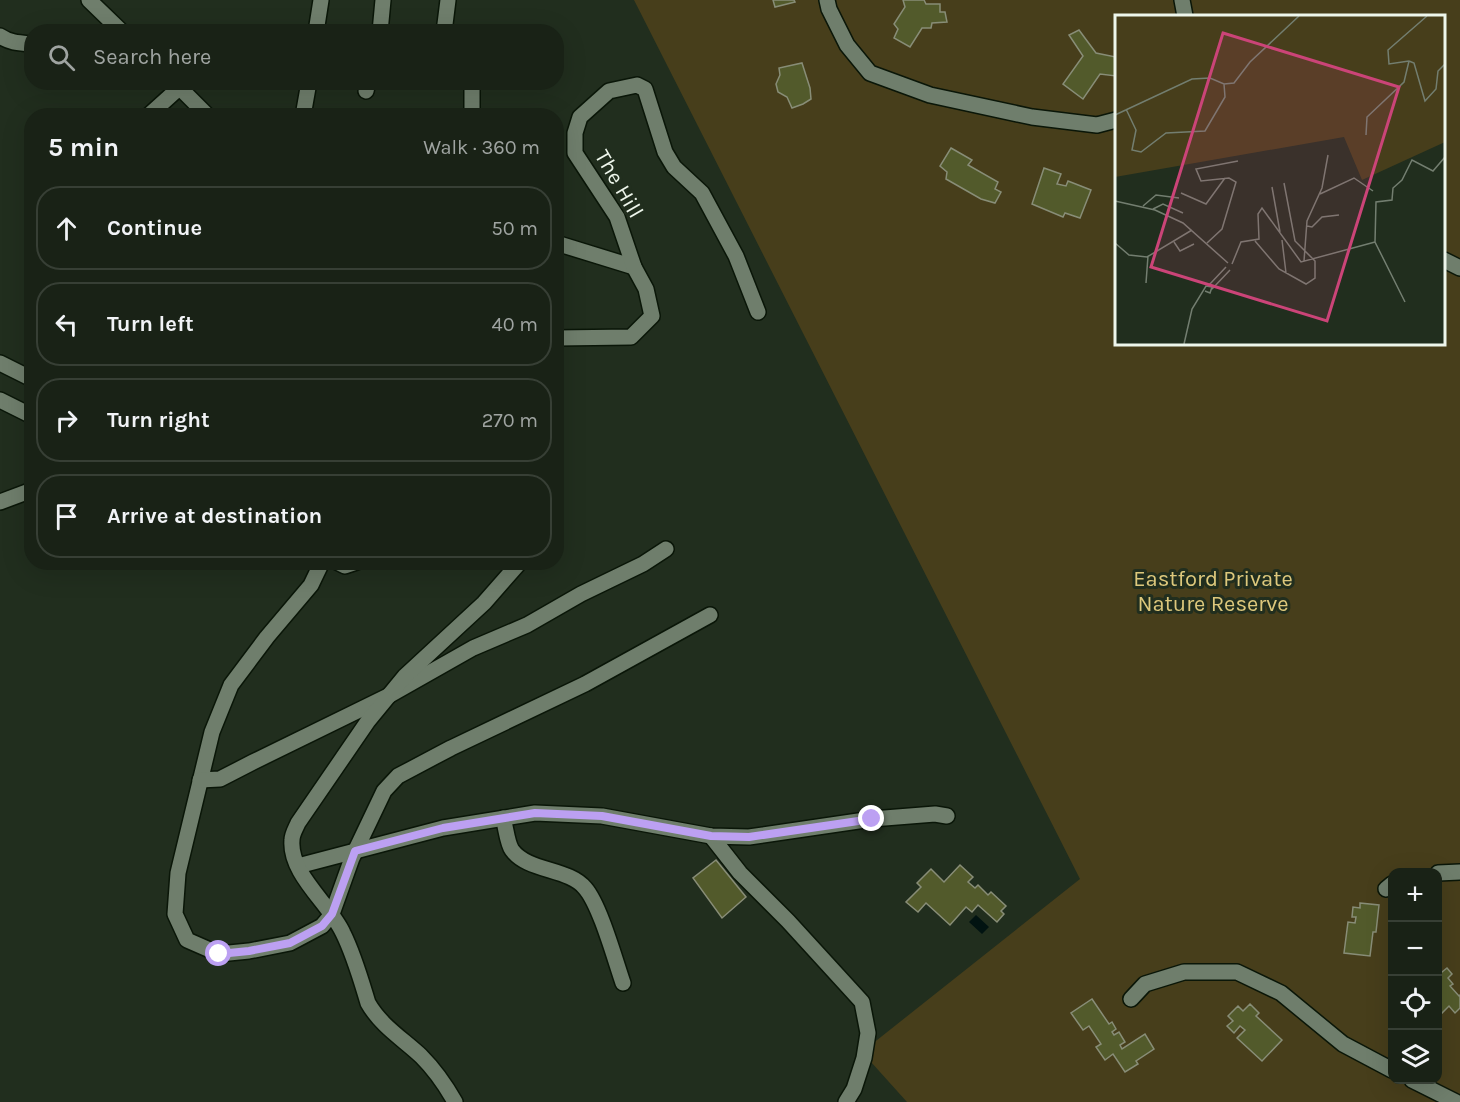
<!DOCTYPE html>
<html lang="en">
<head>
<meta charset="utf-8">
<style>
  body { margin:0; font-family:Karla,sans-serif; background:#262f23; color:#f1f3f6 }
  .controls { position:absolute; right:18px; bottom:18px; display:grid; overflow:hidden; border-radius:12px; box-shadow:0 6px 24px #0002 }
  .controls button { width:54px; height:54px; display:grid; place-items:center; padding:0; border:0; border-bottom:2px solid #373f35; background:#192216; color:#f1f3f6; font:30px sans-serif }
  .stop { position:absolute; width:18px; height:18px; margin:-14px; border:4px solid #bca0f2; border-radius:50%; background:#fff }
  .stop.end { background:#bca0f2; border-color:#fff; box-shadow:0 2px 6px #0008 }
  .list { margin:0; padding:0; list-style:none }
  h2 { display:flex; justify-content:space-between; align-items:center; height:78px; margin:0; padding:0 24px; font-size:26px }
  h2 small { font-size:20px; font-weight:400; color:#9fa4a1 }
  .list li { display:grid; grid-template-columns:39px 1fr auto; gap:18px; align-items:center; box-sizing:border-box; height:84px; margin:0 12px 12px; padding:0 12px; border:2px solid #373f35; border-radius:24px }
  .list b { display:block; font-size:22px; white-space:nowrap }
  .list em { font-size:20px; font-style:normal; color:#9fa4a1 }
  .icon { flex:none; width:33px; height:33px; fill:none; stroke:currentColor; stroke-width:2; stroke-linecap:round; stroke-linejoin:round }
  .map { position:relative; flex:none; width:1460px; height:1102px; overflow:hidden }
  .search { position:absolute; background:#192216; box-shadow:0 6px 24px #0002; left:24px; top:24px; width:540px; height:66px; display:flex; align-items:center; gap:15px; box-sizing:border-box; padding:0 21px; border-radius:24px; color:#9fa4a1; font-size:22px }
  .panel { position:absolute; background:#192216; box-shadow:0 6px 24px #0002; left:24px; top:108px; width:540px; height:462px; border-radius:24px }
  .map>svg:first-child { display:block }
  .green { fill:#473e1b; fill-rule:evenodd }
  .water { fill:#011311 }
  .building { fill:#525a2b; stroke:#888d77; stroke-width:1.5 }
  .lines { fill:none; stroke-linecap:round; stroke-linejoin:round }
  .minor-casing { stroke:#0a1608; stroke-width:18 }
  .minor { stroke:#6f7e6c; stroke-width:15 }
  .route { stroke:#bca0f2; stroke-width:8 }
  .labels { text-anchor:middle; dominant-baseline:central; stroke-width:6; stroke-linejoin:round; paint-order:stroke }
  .street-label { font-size:22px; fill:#eef6ec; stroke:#212e1e }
  .park-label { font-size:22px; fill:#ddc87c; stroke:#212e1e }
  .inset-road { fill:none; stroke:#737e70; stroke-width:1.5 }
  .view { fill:#cb4478; fill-opacity:0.15; stroke:#cb4478; stroke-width:3 }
  .inset-edge { fill:none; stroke:#eef6ec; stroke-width:3 }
</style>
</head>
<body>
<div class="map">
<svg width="1460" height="1102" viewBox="0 0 1460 1102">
  <rect width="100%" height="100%" fill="#212e1e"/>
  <!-- green -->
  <path class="green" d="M634,0H1460V1102H907L862,1052L1080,879ZM1116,16H1444V344H1116ZM1392,872H1438V1080H1392Z"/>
  <!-- water -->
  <path class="water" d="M976,915L989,927L982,934L969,922Z"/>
  <!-- building -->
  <g class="building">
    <path d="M773,0H794L795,2L775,7Z"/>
    <path d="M903,0H924L926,4H940V12H945L947,22L932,23L931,28H922L910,47L894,38L898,29L894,24L905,7Z"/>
    <path d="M1079,30L1096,53L1116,57V76L1100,74L1083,99L1063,84L1083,56L1069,35Z"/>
    <path d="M802,63L810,88L811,99L803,104L792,108L787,97L778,92L776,84L780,75L779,68Z"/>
    <path d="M951,148L972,160L968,165L998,182L995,189L1001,192L995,203L981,199L946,179L947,172L940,166Z"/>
    <path d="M1044,168L1061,174L1057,184L1066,186L1068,181L1091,190L1080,218L1065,213L1063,217L1032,204Z"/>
    <path d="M716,860L746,897L722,918L693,878Z"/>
    <path d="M960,865L973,877L968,882L975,888L978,885L988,895L991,892L1006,906L1001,911L1004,914L997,922L978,905L972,912L966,907L950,925L926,903L918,912L906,902L921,887L917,883L931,869L944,882Z"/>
    <path d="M1360,903L1379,905L1376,932H1373L1370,956L1344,953L1348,922L1355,923L1356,917H1352L1353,907L1360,908Z"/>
    <path d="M1438,967L1442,972L1447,968L1452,974L1448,978L1453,984L1450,986L1459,996L1460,995V1008L1455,1013L1449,1006L1441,1014L1438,1010Z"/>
    <path d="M1092,999L1109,1024L1112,1022L1116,1029L1112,1032L1114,1035L1119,1032L1125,1042L1120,1045L1122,1049L1145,1034L1154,1049L1136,1061L1138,1064L1125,1072L1113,1054L1105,1060L1096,1047L1101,1044L1089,1026L1083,1030L1071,1013Z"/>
    <path d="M1250,1004L1259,1013L1256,1016L1282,1040L1262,1061L1237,1038L1245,1030L1240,1026L1234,1033L1227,1026L1233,1021L1228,1016L1238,1006L1243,1011Z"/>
  </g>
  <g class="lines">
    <defs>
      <g id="minor">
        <path d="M89,0L122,32"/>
        <path d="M827,0L829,9L847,45L870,73L930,95L1032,117L1097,125L1116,120"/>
        <path d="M1182,0L1185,16"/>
        <path d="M316,32L321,0"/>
        <path d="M380,32L383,0"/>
        <path d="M444,32L448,0"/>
        <path d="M0,36C10,43 20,43 32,44"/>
        <path d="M174,82L208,116"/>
        <path d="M366,91L368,82"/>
        <path d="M148,116L179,88"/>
        <path d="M303,116L309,82"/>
        <path d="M470,116L472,111V82"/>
        <path d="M556,243L634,267"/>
        <path d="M1444,260L1460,268"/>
        <path d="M556,338L631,337L652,316L646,289L634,267L617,217L575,153V133L580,117L609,91L637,85L645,89L665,152L674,167L702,193L736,256L758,312"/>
        <path d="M0,363L32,379"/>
        <path d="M0,400L32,416"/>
        <path d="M0,502L32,490"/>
        <path d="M322,562L311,585L267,637L231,685L212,732L178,873L175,914L187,940L219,954L249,951L290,943L322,926L332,914L352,858L384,791L398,776L451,748L585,684L710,615"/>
        <path d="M337,562L345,566L357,562"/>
        <path d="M200,780L220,779L253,762L390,695L473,648L527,625L581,594L643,564L666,549"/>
        <path d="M503,818C506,827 507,843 512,850C528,872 569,868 585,888C600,905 615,960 623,983"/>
        <path d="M711,836L740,873L788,921L862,1002L868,1033L864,1058L854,1089L846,1102"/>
        <path d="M298,866L443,828L535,813L602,816L711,836L749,837L872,819L935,814L947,816"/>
        <path d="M1438,873L1460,872"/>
        <path d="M1386,889L1392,884"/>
        <path d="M1131,999L1145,984L1184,972H1237L1281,993L1343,1044L1392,1070"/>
        <path d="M1412,1080L1456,1102"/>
        <path d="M455,1102C446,1086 435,1070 421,1056C403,1039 381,1026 368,1003C361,980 354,955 343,933C330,904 289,874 292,840C292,834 296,828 298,823L368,721L405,676L484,603L520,562"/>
      </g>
    </defs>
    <!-- minor casing -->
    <use href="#minor" class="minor-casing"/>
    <!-- minor -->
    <use href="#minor" class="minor"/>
  </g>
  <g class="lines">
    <!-- route -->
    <path class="route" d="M219,954L249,951L290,943L322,926L332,914L355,851L443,828L535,813L602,816L711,836L749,837L872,819"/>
  </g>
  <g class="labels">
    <!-- street labels -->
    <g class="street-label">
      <text transform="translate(619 184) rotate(60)">The Hill</text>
    </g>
    <!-- park labels -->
    <g class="park-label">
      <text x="1213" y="579">Eastford Private<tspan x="1213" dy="25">Nature Reserve</tspan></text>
    </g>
  </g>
  <!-- overview -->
  <g transform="translate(1115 15)">
    <rect width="330" height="330" fill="#212e1e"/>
    <path d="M0,1H330V127L247,165L229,122L0,162Z" fill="#473e1b"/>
    <path class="inset-road" d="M294,46L299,48L310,86L321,74L323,56L330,49M294,46L274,49L273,35L312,1M11,94L21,115L17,135L26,137L51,118L90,116L110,82L109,69M0,100L77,64L95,63L109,69L119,68L135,47L184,1M251,120L252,102L289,67L294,46M157,172L165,217M66,178L91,189L110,163M205,179L239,163L258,176M0,186L40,195L68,208L113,248M28,191L41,180L64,183M38,194L48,189L68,198M192,211L197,212L207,202L224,200M167,225L171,258M140,226L164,254L191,269L200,263V246L180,226L169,168M59,227L65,236L79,229M0,228L14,240L32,242L77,215M92,228L107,214L121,167L114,163L86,166L81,154L123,146M189,246L192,206L207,173L213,140M117,249L126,227L144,224L143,199L147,193L186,247L260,227M31,268L33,241M94,270L111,252M97,274L115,255M290,287L260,227L261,187L277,185L278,173L287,165L297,145L318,156L330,142M69,329L77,294L91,271L97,272L95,278L90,276"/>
    <path class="view" d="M108,18L284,72L212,306L36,252Z"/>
    <rect width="330" height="330" class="inset-edge"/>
  </g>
</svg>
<div class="controls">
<button>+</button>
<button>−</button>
<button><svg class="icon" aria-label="locate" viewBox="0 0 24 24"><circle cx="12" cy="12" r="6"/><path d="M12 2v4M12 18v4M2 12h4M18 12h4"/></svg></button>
<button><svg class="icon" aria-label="layers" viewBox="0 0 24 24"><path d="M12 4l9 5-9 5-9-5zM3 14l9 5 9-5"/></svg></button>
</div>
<div class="stop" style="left:219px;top:954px"></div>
<div class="stop end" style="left:872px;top:819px"></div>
<div class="search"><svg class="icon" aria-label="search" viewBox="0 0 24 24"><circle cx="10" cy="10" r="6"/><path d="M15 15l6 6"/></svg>Search here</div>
<section class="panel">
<h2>5 min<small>Walk · 360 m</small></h2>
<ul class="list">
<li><svg class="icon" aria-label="ahead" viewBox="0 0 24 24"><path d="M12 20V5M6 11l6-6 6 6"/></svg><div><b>Continue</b></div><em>50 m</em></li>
<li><svg class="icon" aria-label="left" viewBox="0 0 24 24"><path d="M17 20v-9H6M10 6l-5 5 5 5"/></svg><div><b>Turn left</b></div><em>40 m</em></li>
<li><svg class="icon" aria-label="right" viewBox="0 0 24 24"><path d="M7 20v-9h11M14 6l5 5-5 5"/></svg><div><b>Turn right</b></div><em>270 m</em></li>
<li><svg class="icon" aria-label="arrive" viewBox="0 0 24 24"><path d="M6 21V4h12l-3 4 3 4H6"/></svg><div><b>Arrive at destination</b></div></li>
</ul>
</section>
</div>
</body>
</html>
